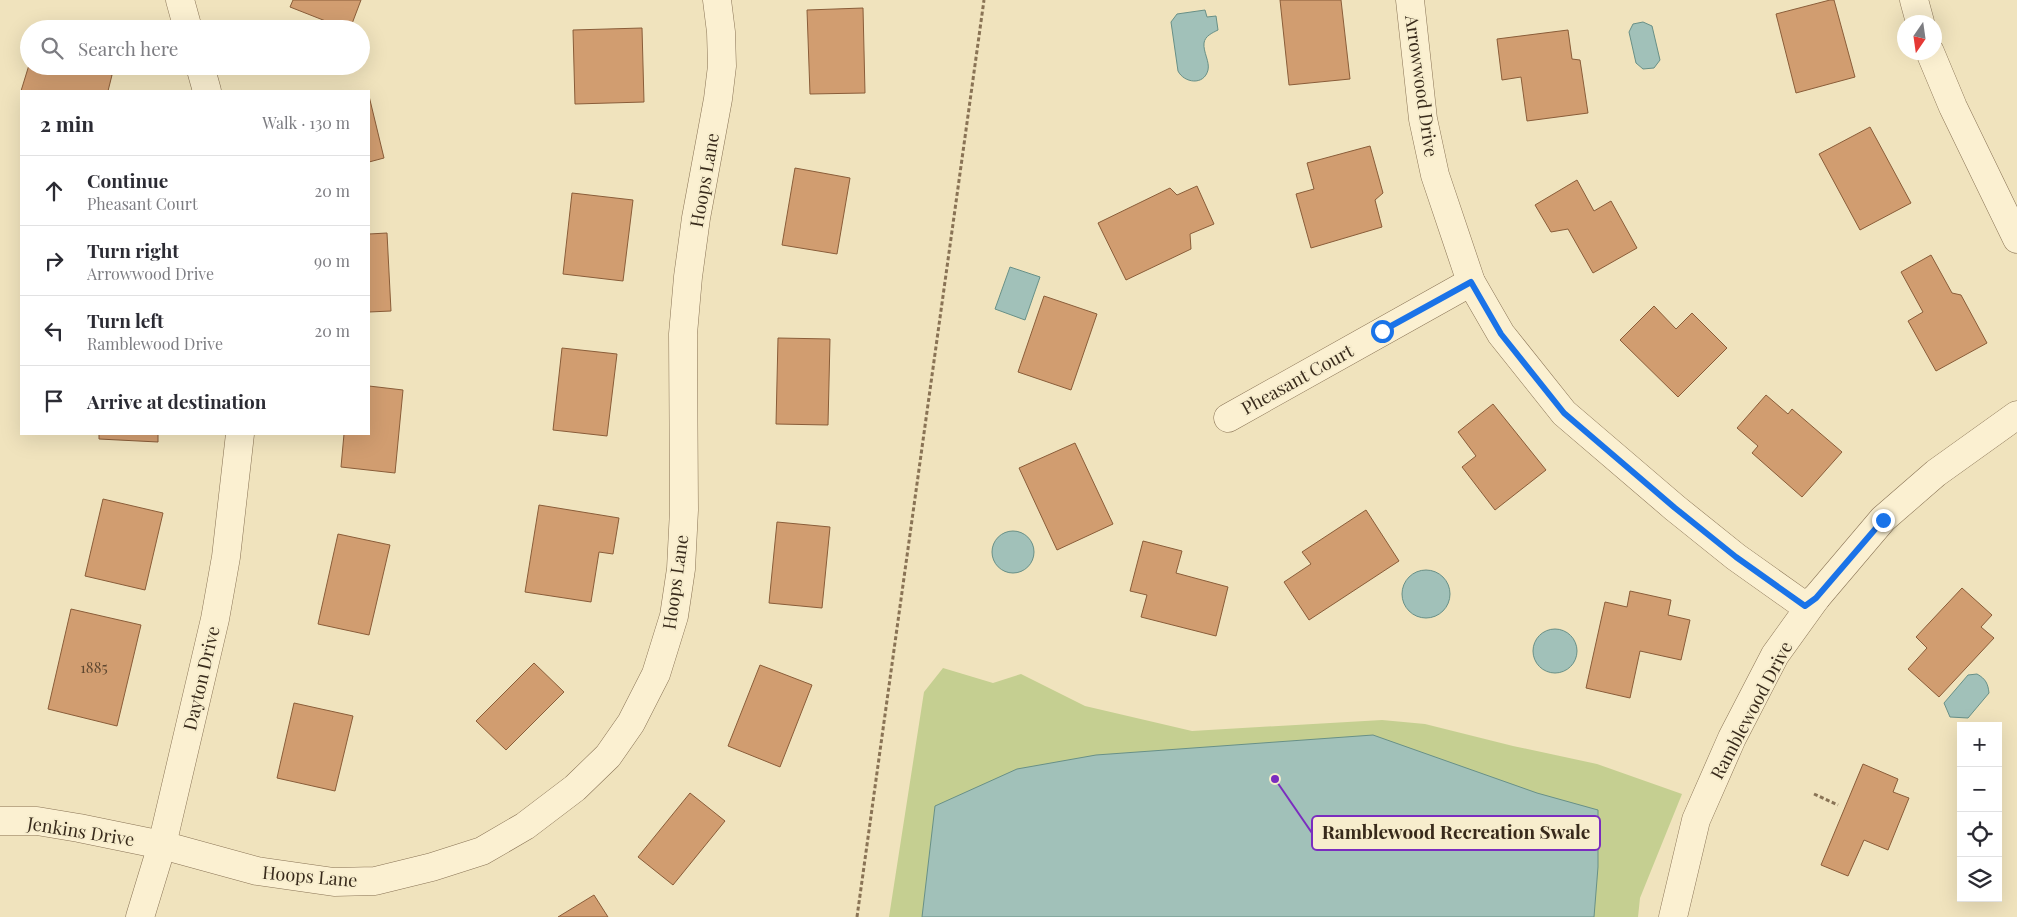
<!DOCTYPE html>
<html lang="en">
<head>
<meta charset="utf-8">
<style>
  body { margin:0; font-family:"Playfair Display",serif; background:#f7f7f7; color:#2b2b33 }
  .controls { position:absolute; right:15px; bottom:15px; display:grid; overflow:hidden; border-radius:0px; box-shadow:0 5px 20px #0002 }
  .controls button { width:45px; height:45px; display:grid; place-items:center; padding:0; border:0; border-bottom:1px solid #e1e1e2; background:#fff; color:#2b2b33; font:25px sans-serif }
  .compass { position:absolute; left:1897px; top:15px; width:45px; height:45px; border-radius:50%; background:#fff; box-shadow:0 5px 20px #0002; rotate:193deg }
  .stop { position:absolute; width:15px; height:15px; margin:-11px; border:4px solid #1a73e8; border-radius:50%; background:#fff }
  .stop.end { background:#1a73e8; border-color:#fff; box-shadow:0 1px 5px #0008 }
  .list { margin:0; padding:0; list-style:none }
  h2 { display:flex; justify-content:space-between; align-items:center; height:65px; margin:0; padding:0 20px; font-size:21px }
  h2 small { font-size:16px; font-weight:400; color:#7c7c81 }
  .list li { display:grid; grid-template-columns:32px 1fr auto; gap:15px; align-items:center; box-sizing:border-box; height:70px; padding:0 20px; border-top:1px solid #e1e1e2 }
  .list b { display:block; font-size:19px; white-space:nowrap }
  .list p { margin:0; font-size:16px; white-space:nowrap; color:#7c7c81 }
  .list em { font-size:16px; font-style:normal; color:#7c7c81 }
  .icon { flex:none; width:28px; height:28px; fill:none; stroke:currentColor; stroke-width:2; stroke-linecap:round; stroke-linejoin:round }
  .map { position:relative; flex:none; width:2017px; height:917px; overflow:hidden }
  .search { position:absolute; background:#fff; box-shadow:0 5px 20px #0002; left:20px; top:20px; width:350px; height:55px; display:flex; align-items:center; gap:12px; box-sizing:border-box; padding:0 18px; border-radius:28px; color:#7c7c81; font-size:19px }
  .panel { position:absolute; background:#fff; box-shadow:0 5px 20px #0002; left:20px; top:90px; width:350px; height:345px; border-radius:0px }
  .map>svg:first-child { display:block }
  .green { fill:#c5cf91 }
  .water { fill:#a1c1b9; stroke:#689087 }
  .building { fill:#d19d70; stroke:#8a5d39 }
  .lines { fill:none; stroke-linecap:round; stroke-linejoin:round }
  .minor-casing { stroke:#897355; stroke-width:29 }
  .path { stroke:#897355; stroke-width:3; stroke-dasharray:4 2.5; stroke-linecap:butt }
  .minor { stroke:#fbf0d1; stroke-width:28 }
  .route { stroke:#1a73e8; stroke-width:6 }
  .labels { text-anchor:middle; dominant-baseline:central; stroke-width:4; stroke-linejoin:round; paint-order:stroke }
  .number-label { font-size:15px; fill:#5e4730 }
  .street-label { font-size:18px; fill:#382a1b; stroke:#f7edcd }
  .leader { fill:none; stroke:#7b2cbf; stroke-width:2 }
  .callout-dot { fill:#7b2cbf; stroke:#f7edcd; stroke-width:2 }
  .callout { fill:#f7edcd; stroke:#7b2cbf; stroke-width:2 }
  .callout-label { font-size:19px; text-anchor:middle; font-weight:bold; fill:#382a1b }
</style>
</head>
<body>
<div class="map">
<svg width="2017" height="917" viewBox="0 0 2017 917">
  <rect width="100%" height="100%" fill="#f0e3bd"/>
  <!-- green -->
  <path class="green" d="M943,668L993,683L1021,674L1085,706L1192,731L1382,720L1425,724L1513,746L1597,764L1682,794L1640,898L1638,917H889L924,692Z"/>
  <!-- water -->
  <g class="water">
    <path d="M1205,10L1207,17L1216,16L1218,30C1212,33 1205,36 1204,43C1203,52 1210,62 1208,70C1204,86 1184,83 1178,71L1171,22L1177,14Z"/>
    <path d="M1643,22L1652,26L1660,60L1654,68L1643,69L1636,63L1629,32L1633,24Z"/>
    <path d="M1010,267L1040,277L1025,320L995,309Z"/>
    <circle cx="1013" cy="552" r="21"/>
    <circle cx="1426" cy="594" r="24"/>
    <circle cx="1555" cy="651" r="22"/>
    <path d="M1977,674C1986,679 1988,684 1989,693L1968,718L1950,717L1944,703L1968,675Z"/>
    <path d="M1373,735L1537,793L1598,810V867L1594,917H922L935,806L1017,769L1096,755Z"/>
  </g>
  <!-- building -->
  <g class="building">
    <path d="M293,0H361L350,29H346L290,7Z"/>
    <path d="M1280,0H1341L1350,79L1289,85Z"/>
    <path d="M1830,0H1834L1855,77L1796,93L1776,14Z"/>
    <path d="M863,8L865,93L810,94L807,10Z"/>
    <path d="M642,28L644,102L575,104L573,30Z"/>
    <path d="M1568,30L1572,59L1580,60L1588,113L1527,121L1521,77L1502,80L1497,39Z"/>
    <path d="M29,65V66H80L112,75L108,91H21Z"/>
    <path d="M369,96L384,158L369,162Z"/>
    <path d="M1870,127L1911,203L1860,230L1819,154Z"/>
    <path d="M1370,146L1383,193L1375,200L1382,227L1311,248L1296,194L1314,189L1307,163Z"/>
    <path d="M795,168L850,178L837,254L782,245Z"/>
    <path d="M1577,180L1594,211L1611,201L1637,248L1593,273L1568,229L1551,232L1535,205Z"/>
    <path d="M1197,186L1214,224L1190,234L1191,249L1126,280L1098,223L1170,188L1177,195Z"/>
    <path d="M572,193L633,200L623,281L563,274Z"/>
    <path d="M387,233L391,311L369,312V234Z"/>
    <path d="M1931,255L1952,293L1961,295L1987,343L1936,371L1908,321L1923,312L1901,272Z"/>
    <path d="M1044,296L1097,314L1071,390L1018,372Z"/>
    <path d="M1654,306L1676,329L1692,313L1727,348L1678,397L1620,340Z"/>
    <path d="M778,338L830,339L828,425L776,424Z"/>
    <path d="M562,348L617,354L607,436L553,430Z"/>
    <path d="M369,386L403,390L395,473L341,467L344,434H369Z"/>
    <path d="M1766,395L1788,414L1792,409L1842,452L1802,497L1752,453L1758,446L1737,428Z"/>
    <path d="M1493,404L1546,470L1495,510L1462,467L1476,456L1458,432Z"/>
    <path d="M99,434H158V442L99,439Z"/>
    <path d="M1075,443L1113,524L1057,550L1019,468Z"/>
    <path d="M103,499L163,513L145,590L85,576Z"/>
    <path d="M539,505L619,518L613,554L599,552L591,602L525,592Z"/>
    <path d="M1366,510L1399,561L1309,620L1284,582L1311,564L1302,552Z"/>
    <path d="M777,522L830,527L822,608L769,603Z"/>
    <path d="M338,534L390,545L369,635L318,624Z"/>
    <path d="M1143,541L1182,551L1176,573L1228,587L1216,636L1141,617L1147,595L1130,591Z"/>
    <path d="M1962,588L1992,615L1981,627L1994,638L1939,697L1908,669L1927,648L1916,637Z"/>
    <path d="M1630,591L1671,600L1668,615L1690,620L1681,660L1640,651L1630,698L1586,688L1605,602L1627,607Z"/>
    <path d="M71,609L141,625L117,726L48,709Z"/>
    <path d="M534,663L564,692L506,750L476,721Z"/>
    <path d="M760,665L812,685L780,767L728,746Z"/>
    <path d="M294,703L353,716L335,791L277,778Z"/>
    <path d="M1863,764L1898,779L1893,792L1909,798L1888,850L1864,840L1848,876L1821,865Z"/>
    <path d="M690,793L725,821L673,885L638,857Z"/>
    <path d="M594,895L608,917H558Z"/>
  </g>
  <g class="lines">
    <defs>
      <g id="minor">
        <path d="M180,0L188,29"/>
        <path d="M1410,0L1423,119L1435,175L1471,282L1501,334L1564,413L1675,508L1736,557L1805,606L1816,598"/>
        <path d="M1914,0L1920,22"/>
        <path d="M1930,52L1953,107L2017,239"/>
        <path d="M200,66L207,91"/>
        <path d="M1228,418L1471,282"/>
        <path d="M0,821H37L79,828L162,845L257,871L334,882L375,881L432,867L482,851L525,826L575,788L608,756L631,723L656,674L674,616L681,569L684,510L683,334L688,277L696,218L718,99L722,66L721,32L717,0"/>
        <path d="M140,917L162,845L215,619L226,557L240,434"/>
        <path d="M1673,917L1696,820L1732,738L1775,655L1816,598L1883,519L1936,473L2017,415"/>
      </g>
    </defs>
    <!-- minor casing -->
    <use href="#minor" class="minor-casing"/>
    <!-- path -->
    <g class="path">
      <path d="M1814,794L1838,805"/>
      <path d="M857,917L984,0"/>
    </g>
    <!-- minor -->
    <use href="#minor" class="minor"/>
  </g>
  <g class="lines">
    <!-- route -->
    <path class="route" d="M1382,331L1471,282L1501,334L1564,413L1675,508L1736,557L1805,606L1816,598L1883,520"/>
  </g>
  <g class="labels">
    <!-- number labels -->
    <g class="number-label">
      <text x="94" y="667">1885</text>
    </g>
    <!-- street labels -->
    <g class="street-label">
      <text transform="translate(1422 86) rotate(82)">Arrowwood Drive</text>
      <text transform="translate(704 180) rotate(-80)">Hoops Lane</text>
      <text transform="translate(1297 379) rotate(-29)">Pheasant Court</text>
      <text transform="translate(675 582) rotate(-82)">Hoops Lane</text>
      <text transform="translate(201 678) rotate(-77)">Dayton Drive</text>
      <text transform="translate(1751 710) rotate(-62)">Ramblewood Drive</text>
      <text transform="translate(81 831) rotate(9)">Jenkins Drive</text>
      <text transform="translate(310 876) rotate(5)">Hoops Lane</text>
    </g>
  </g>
  <!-- callouts -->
  <path class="leader" d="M1275 779L1312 833"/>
  <circle class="callout-dot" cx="1275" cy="779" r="5"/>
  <rect class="callout" x="1312" y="816" width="288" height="34" rx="5"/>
  <g class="callout-label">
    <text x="1456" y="839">Ramblewood Recreation Swale</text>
  </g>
</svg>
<div class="controls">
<button>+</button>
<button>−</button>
<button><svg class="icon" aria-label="locate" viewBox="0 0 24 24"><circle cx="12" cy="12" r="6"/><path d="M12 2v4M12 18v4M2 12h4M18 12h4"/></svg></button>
<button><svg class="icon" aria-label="layers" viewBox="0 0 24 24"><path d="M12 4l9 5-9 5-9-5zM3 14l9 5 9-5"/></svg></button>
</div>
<svg class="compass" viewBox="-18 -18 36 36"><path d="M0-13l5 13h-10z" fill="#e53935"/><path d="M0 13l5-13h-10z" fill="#7c7c81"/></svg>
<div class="stop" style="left:1382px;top:331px"></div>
<div class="stop end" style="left:1883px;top:520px"></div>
<div class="search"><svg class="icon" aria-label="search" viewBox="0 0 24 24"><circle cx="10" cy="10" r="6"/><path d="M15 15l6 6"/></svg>Search here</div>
<section class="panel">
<h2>2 min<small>Walk · 130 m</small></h2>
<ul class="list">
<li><svg class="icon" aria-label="ahead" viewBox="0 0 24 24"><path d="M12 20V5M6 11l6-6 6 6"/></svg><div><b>Continue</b><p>Pheasant Court</p></div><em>20 m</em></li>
<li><svg class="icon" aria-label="right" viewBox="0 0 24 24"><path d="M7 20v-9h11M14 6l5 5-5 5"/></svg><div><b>Turn right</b><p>Arrowwood Drive</p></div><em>90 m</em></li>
<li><svg class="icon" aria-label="left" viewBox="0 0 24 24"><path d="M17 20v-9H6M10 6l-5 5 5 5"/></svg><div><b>Turn left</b><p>Ramblewood Drive</p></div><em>20 m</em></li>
<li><svg class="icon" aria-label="arrive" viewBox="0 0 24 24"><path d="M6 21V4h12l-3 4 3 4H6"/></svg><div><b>Arrive at destination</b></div></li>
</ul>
</section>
</div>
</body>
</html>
